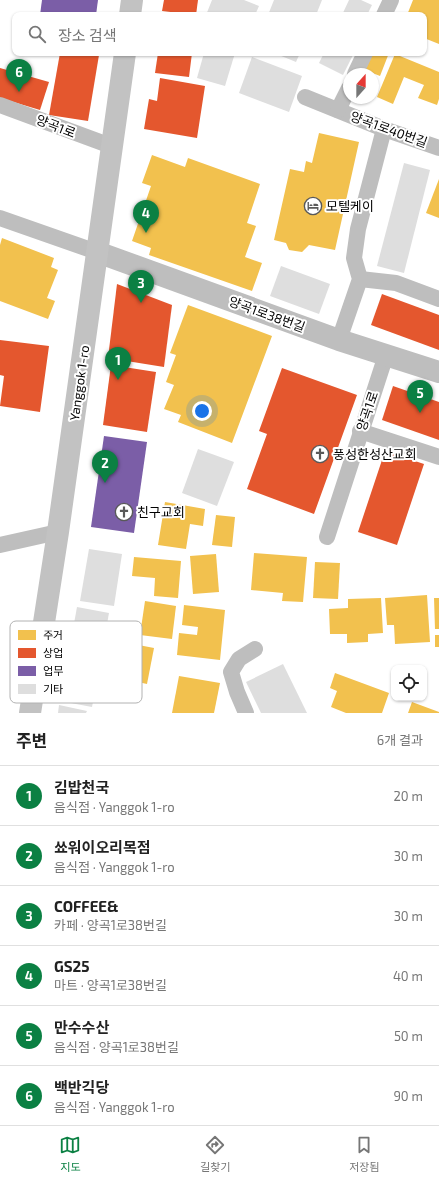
<!DOCTYPE html>
<html lang="ko">
<head>
<meta charset="utf-8">
<style>
  body { margin:0; font-family:"Exo 2","Noto Sans KR",sans-serif; background:#f2f2f2; color:#222 }
  .controls { position:absolute; right:12px; bottom:12px; display:grid; overflow:hidden; border-radius:8px; box-shadow:0 1px 3px #0004 }
  .controls button { width:36px; height:36px; display:grid; place-items:center; padding:0; border:0; border-bottom:1px solid #e0e0e0; background:#fff; color:#222; font:20px sans-serif }
  .compass { position:absolute; left:343px; top:68px; width:36px; height:36px; border-radius:50%; background:#fff; box-shadow:0 1px 3px #0004; rotate:21deg }
  .you { position:absolute; left:202px; top:411px; width:14px; height:14px; margin:-10px; border:3px solid #fff; border-radius:50%; background:#1a73e8; box-shadow:0 0 0 6px #1a73e833 }
  .badge { display:grid; place-items:center; width:26px; height:26px; border-radius:50%; background:#0b8043; color:#fff; font-size:13px; font-weight:700 }
  .pin { position:absolute; translate:-50% -33px; filter:drop-shadow(0 1px 2px #0008) }
  .pin::after { content:''; position:absolute; top:21px; width:14px; height:12px; background:inherit; clip-path:polygon(0 0,100% 0,50% 100%) }
  .list { margin:0; padding:0; list-style:none }
  h2 { display:flex; justify-content:space-between; align-items:center; height:52px; margin:0; padding:0 16px; font-size:17px }
  h2 small { font-size:13px; font-weight:400; color:#767676 }
  .list li { display:grid; grid-template-columns:26px 1fr auto; gap:12px; align-items:center; box-sizing:border-box; height:60px; padding:0 16px; border-top:1px solid #e0e0e0 }
  .list b { display:block; font-size:15px; white-space:nowrap }
  .list p { margin:0; font-size:13px; white-space:nowrap; color:#767676 }
  .list em { font-size:13px; font-style:normal; color:#767676 }
  .icon { flex:none; width:22px; height:22px; fill:none; stroke:currentColor; stroke-width:2; stroke-linecap:round; stroke-linejoin:round }
  .map { position:relative; flex:none; width:439px; height:713px; overflow:hidden }
  .search { position:absolute; background:#fff; box-shadow:0 1px 3px #0004; left:12px; right:12px; top:12px; height:44px; display:flex; align-items:center; gap:10px; box-sizing:border-box; padding:0 14px; border-radius:8px; color:#767676; font-size:15px }
  .sheet { height:412px; background:#fff }
  nav { display:flex; justify-content:space-around; align-items:center; box-sizing:border-box; height:56px; border-top:1px solid #e0e0e0; background:#fff; font-size:11px; color:#767676 }
  nav a { display:grid; justify-items:center; gap:2px }
  nav .on { color:#0b8043 }
  .map>svg:first-child { display:block }
  .homes { fill:#f2c14e }
  .shops { fill:#e4572e }
  .offices { fill:#7b5ea7 }
  .building { fill:#dedede }
  .lines { fill:none; stroke-linecap:round; stroke-linejoin:round }
  .lane { stroke:#bebebe; stroke-width:16 }
  .street { stroke:#bebebe; stroke-width:22 }
  .secondary { stroke:#c2c2c2; stroke-width:22 }
  .labels { text-anchor:middle; dominant-baseline:central; stroke-width:4; stroke-linejoin:round; paint-order:stroke }
  .street-label { font-size:13px; fill:#000; stroke:#fff }
  .poi-label { font-size:13px; fill:#000; stroke:#fff; text-anchor:start }
  .key { fill:#fff; stroke:#b2b2b2; stroke-width:1 }
  .key-label { font-size:11px; fill:#000 }
</style>
</head>
<body>
<div class="map">
<svg width="439" height="713" viewBox="0 0 439 713">
  <rect width="100%" height="100%" fill="#fff"/>
  <!-- homes -->
  <g class="homes">
    <path d="M413,0H439V44L424,38V15H407Z"/>
    <path d="M372,53H389L380,76L365,70Z"/>
    <path d="M395,54L439,72V99L437,105L418,98L424,85L404,77L393,104L377,97Z"/>
    <path d="M319,133L359,142L335,250L309,245L302,252L289,250L286,243L274,240L290,169L304,172L306,161L312,163Z"/>
    <path d="M152,155L185,167L188,158L260,184L247,223L256,226L245,257L262,263L252,291L149,255L151,248L132,241L151,186L142,183Z"/>
    <path d="M439,179V218L426,213Z"/>
    <path d="M2,238L54,258L51,267L58,270L47,298L55,301L48,319L0,301V245Z"/>
    <path d="M188,305L272,336L232,443L178,422L181,415L164,409L174,385L166,382L176,355L170,353Z"/>
    <path d="M165,502L205,509L203,526L190,524L186,549L158,545Z"/>
    <path d="M216,515L235,517L232,547L212,545Z"/>
    <path d="M254,553L307,557L303,602L282,601L283,593L251,590Z"/>
    <path d="M216,554L219,592L193,594L190,556Z"/>
    <path d="M134,557L181,561L178,598L154,596L155,578L132,576Z"/>
    <path d="M315,562L340,563L338,599L313,598Z"/>
    <path d="M427,595L430,642L395,644L394,625H387L385,598Z"/>
    <path d="M381,598L383,633L368,634V642L347,643V634H330L329,609L348,608V599Z"/>
    <path d="M434,598H439V629H435Z"/>
    <path d="M145,601L176,606L172,639L140,635Z"/>
    <path d="M184,605L225,610L220,660L177,655L179,633L197,635L198,627L182,625Z"/>
    <rect x="435" y="635" width="4" height="12"/>
    <path d="M118,641L154,648L147,684L110,676Z"/>
    <path d="M335,673L389,693L382,713H346L331,707L337,691L330,688Z"/>
    <path d="M179,676L220,683L214,713H172Z"/>
    <path d="M412,702L439,712V713H408Z"/>
  </g>
  <!-- shops -->
  <g class="shops">
    <path d="M164,0H198L196,15L162,11Z"/>
    <path d="M60,53H87L99,55L88,121L49,115Z"/>
    <path d="M158,53H192L189,77L155,73Z"/>
    <path d="M0,68L49,82L40,110L0,98Z"/>
    <path d="M160,78L205,86L197,138L144,129L149,99L157,101Z"/>
    <path d="M117,284L172,305L164,367L108,358Z"/>
    <path d="M382,294L439,315V350L371,325Z"/>
    <path d="M0,340L49,346L40,412L0,406L4,376L0,375Z"/>
    <path d="M111,365L156,372L147,432L103,425Z"/>
    <path d="M282,368L357,395L314,514L247,489L267,434L259,431Z"/>
    <path d="M393,386L439,402V440L382,420Z"/>
    <path d="M385,451L424,464L397,545L358,532Z"/>
  </g>
  <!-- offices -->
  <g class="offices">
    <path d="M42,0H98L96,15H40Z"/>
    <path d="M104,436L147,442L134,533L91,527Z"/>
  </g>
  <!-- building -->
  <g class="building">
    <path d="M212,0H244L259,6L255,15H206Z"/>
    <path d="M274,0H322L316,15H268Z"/>
    <path d="M349,0H361L372,5L367,15H342Z"/>
    <path d="M204,53H235L225,86L197,78Z"/>
    <path d="M274,53H300L296,62Z"/>
    <path d="M324,53H354L343,75L319,63Z"/>
    <path d="M252,57L302,76L289,112L239,93Z"/>
    <path d="M404,163L430,170L404,273L377,266Z"/>
    <path d="M281,266L330,284L319,314L270,296Z"/>
    <path d="M198,449L234,462L217,506L182,493Z"/>
    <path d="M89,549L122,554L114,606L80,601Z"/>
    <path d="M77,607L109,613L92,707L60,701Z"/>
    <path d="M283,664L307,713H261L246,682Z"/>
    <path d="M59,705L87,711L86,713H58Z"/>
  </g>
  <g class="lines">
    <!-- lane -->
    <g class="lane">
      <path d="M384,15L391,0"/>
      <path d="M355,74L365,53"/>
      <path d="M305,97L384,129L439,148"/>
      <path d="M0,105L111,146"/>
      <path d="M338,110L349,88"/>
      <path d="M0,218L97,252"/>
      <path d="M360,279L396,283L439,299"/>
      <path d="M339,340L360,279L354,258L358,229L384,129"/>
      <path d="M360,431L439,457"/>
      <path d="M327,537L386,355"/>
      <path d="M0,545L58,532"/>
      <path d="M246,713L237,692L231,672L239,659L255,649"/>
    </g>
    <!-- street -->
    <path class="street" d="M97,252L339,340L439,372"/>
    <!-- secondary -->
    <g class="secondary">
      <path d="M130,15L132,0"/>
      <path d="M30,713L58,532L125,53"/>
    </g>
  </g>
  <!-- icons -->
  <defs>
    <symbol id="hotel-ring" viewBox="-11 -11 22 22"><circle r="9.5" fill="#fff" stroke="#595959" stroke-width="1.5"/><path d="M-6-4.5h1.5V1H6V5H4.5V3h-9V5H-6ZM-4 0a1.8 1.8 0 1 1 3.6 0ZM.5 0V-2.5h3Q6-2.5 6 0Z" fill="#595959"/></symbol>
    <symbol id="church-ring" viewBox="-11 -11 22 22"><circle r="9.5" fill="#fff" stroke="#595959" stroke-width="1.5"/><path d="M-1.2-6h2.4v3.5h3.3v2.4h-3.3V6h-2.4V-.1h-3.3v-2.4h3.3Z" fill="#595959"/></symbol>
  </defs>
  <g fill-rule="evenodd">
    <use href="#hotel-ring" x="303" y="196" width="20" height="20"/>
    <use href="#church-ring" x="310" y="444" width="20" height="20"/>
    <use href="#church-ring" x="114" y="502" width="20" height="20"/>
  </g>
  <g class="labels">
    <!-- street labels -->
    <g class="street-label">
      <text transform="translate(56 126) rotate(21)">양곡1로</text>
      <text transform="translate(389 129) rotate(20)">양곡1로40번길</text>
      <text transform="translate(267 314) rotate(20)">양곡1로38번길</text>
      <text transform="translate(79 383) rotate(-82)">Yanggok 1-ro</text>
      <text transform="translate(367 411) rotate(-71)">양곡1로</text>
    </g>
    <!-- poi labels -->
    <g class="poi-label">
      <text x="326" y="206">모텔케이</text>
      <text x="333" y="454">풍성한성산교회</text>
      <text x="137" y="512">친구교회</text>
    </g>
  </g>
  <!-- legend -->
  <rect x="10" y="621" width="132" height="82" rx="6" class="key"/>
  <rect x="18" y="630" width="18" height="10" fill="#f2c14e"/>
  <rect x="18" y="648" width="18" height="10" fill="#e4572e"/>
  <rect x="18" y="666" width="18" height="10" fill="#7b5ea7"/>
  <rect x="18" y="684" width="18" height="10" fill="#dedede"/>
  <g class="key-label">
    <text x="43" y="639">주거</text>
    <text x="43" y="657">상업</text>
    <text x="43" y="675">업무</text>
    <text x="43" y="693">기타</text>
  </g>
</svg>
<div class="controls">
<button><svg class="icon" aria-label="locate" viewBox="0 0 24 24"><circle cx="12" cy="12" r="6"/><path d="M12 2v4M12 18v4M2 12h4M18 12h4"/></svg></button>
</div>
<svg class="compass" viewBox="-18 -18 36 36"><path d="M0-13l5 13h-10z" fill="#e53935"/><path d="M0 13l5-13h-10z" fill="#767676"/></svg>
<div class="you"></div>
<div class="pin badge" style="left:118px;top:380px">1</div>
<div class="pin badge" style="left:105px;top:483px">2</div>
<div class="pin badge" style="left:141px;top:303px">3</div>
<div class="pin badge" style="left:146px;top:233px">4</div>
<div class="pin badge" style="left:420px;top:413px">5</div>
<div class="pin badge" style="left:19px;top:92px">6</div>
<div class="search"><svg class="icon" aria-label="search" viewBox="0 0 24 24"><circle cx="10" cy="10" r="6"/><path d="M15 15l6 6"/></svg>장소 검색</div>
</div>
<section class="sheet">
<h2>주변<small>6개 결과</small></h2>
<ul class="list">
<li><span class="badge">1</span><div><b>김밥천국</b><p>음식점 · Yanggok 1-ro</p></div><em>20 m</em></li>
<li><span class="badge">2</span><div><b>쑈워이오리목점</b><p>음식점 · Yanggok 1-ro</p></div><em>30 m</em></li>
<li><span class="badge">3</span><div><b>COFFEE&amp;</b><p>카페 · 양곡1로38번길</p></div><em>30 m</em></li>
<li><span class="badge">4</span><div><b>GS25</b><p>마트 · 양곡1로38번길</p></div><em>40 m</em></li>
<li><span class="badge">5</span><div><b>만수수산</b><p>음식점 · 양곡1로38번길</p></div><em>50 m</em></li>
<li><span class="badge">6</span><div><b>백반긱당</b><p>음식점 · Yanggok 1-ro</p></div><em>90 m</em></li>
</ul>
</section>
<nav>
<a class="on"><svg class="icon" aria-label="map" viewBox="0 0 24 24"><path d="M3 6l6-2 6 2 6-2v14l-6 2-6-2-6 2zM9 4v14M15 6v14"/></svg>지도</a>
<a><svg class="icon" aria-label="directions" viewBox="0 0 24 24"><path d="M12 3l9 9-9 9-9-9zM9 14v-3h6M13 9l2 2-2 2"/></svg>길찾기</a>
<a><svg class="icon" aria-label="saved" viewBox="0 0 24 24"><path d="M7 4h10v16l-5-4-5 4z"/></svg>저장됨</a>
</nav>
</body>
</html>
